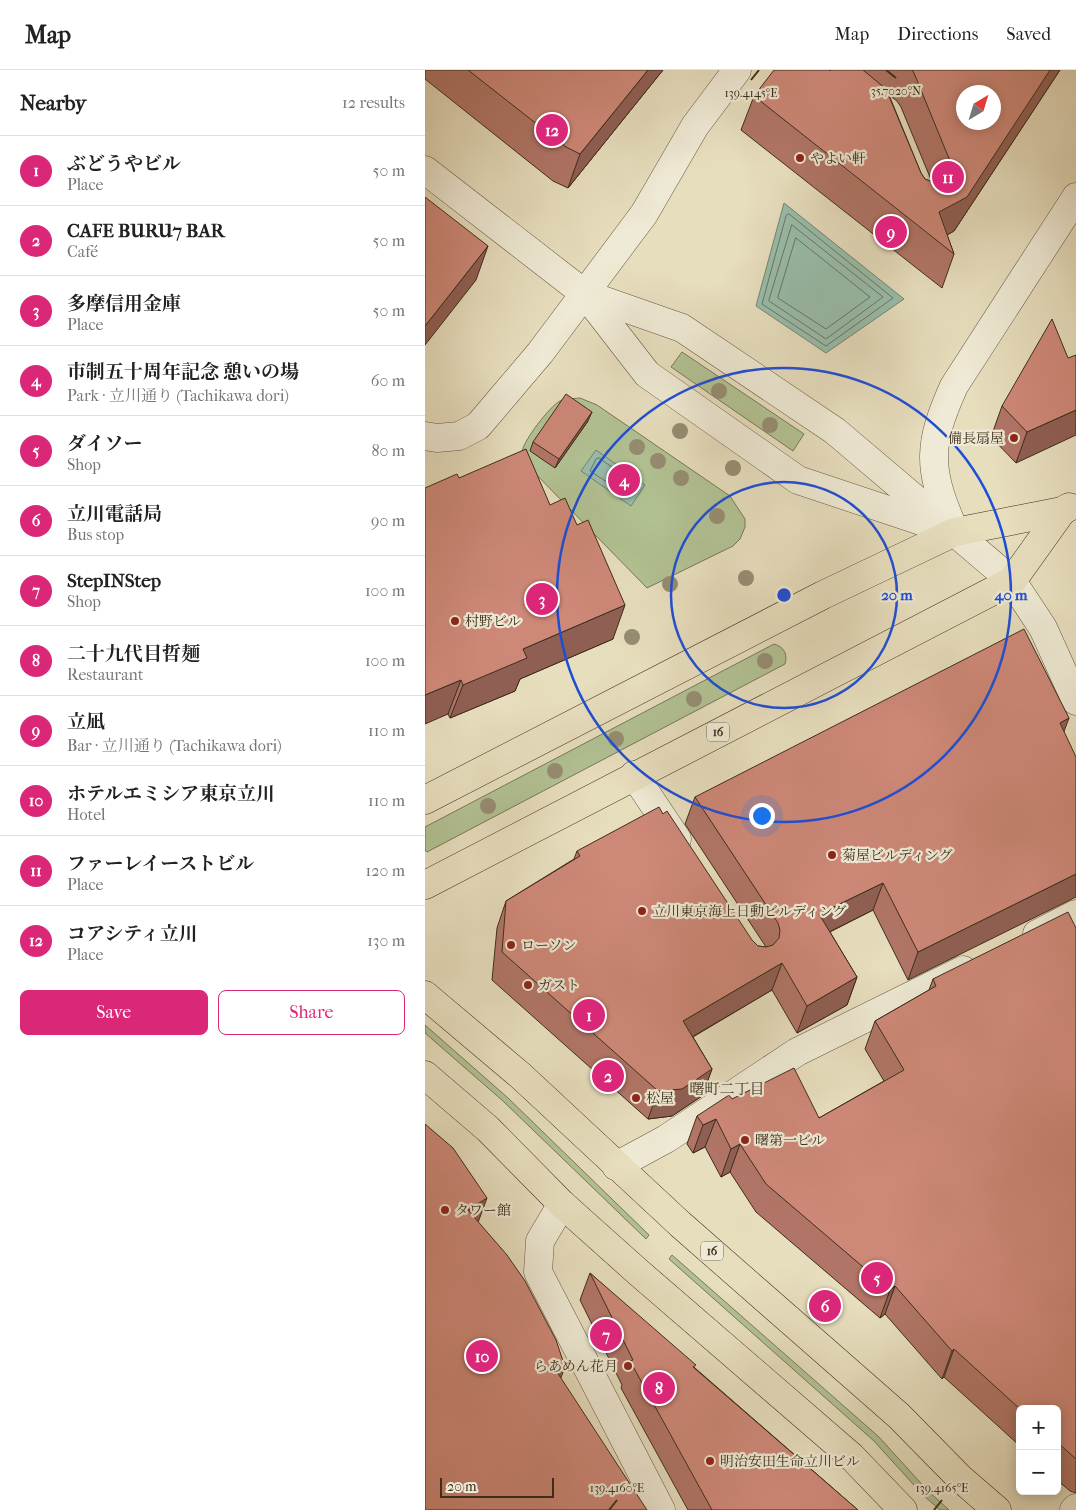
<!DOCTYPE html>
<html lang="en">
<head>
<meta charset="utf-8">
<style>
  body { margin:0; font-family:"IM FELL French Canon","Noto Serif JP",serif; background:#f6f6f6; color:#222 }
  .controls { position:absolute; right:15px; bottom:15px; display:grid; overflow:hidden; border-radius:8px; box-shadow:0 2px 12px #0003 }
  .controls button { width:45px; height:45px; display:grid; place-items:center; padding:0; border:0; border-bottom:1px solid #e0e0e0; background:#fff; color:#222; font:25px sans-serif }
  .compass { position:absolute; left:531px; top:15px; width:45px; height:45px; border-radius:50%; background:#fff; box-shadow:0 2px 12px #0003; rotate:38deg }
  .scale { position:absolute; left:15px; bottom:12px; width:114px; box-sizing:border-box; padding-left:5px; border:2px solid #3d2d1b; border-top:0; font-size:14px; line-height:18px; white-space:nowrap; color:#3d2d1b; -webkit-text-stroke:4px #efead5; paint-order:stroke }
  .you { position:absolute; left:336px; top:745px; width:18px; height:18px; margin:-12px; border:4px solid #fff; border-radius:50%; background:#1a73e8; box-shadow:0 0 0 8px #1a73e833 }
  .badge { display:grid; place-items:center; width:32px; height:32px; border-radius:50%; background:#db2777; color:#fff; font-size:16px; font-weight:700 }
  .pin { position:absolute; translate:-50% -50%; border:2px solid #fff; box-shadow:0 1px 5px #0006 }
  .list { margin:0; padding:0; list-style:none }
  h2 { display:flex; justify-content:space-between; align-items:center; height:65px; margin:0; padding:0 20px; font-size:21px }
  h2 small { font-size:16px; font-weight:400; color:#767676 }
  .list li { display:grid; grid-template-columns:32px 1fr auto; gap:15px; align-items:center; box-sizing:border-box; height:70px; padding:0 20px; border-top:1px solid #e0e0e0 }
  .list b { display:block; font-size:19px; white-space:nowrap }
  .list p { margin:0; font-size:16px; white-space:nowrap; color:#767676 }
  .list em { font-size:16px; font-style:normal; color:#767676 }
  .actions { display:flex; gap:10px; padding:15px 20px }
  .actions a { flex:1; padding:11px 0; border:1px solid #db2777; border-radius:8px; text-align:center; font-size:18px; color:#db2777 }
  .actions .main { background:#db2777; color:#fff }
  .map { position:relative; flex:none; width:651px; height:1440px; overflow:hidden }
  header { display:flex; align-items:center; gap:30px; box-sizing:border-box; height:70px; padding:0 25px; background:#fff; border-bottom:1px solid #e0e0e0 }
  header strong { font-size:24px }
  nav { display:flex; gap:28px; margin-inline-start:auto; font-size:18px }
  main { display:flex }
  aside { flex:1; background:#fff }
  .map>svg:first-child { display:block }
  .green { fill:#b2c294; stroke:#787858 }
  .water { fill:#98bdab; stroke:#748371 }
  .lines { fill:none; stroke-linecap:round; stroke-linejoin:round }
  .shore { stroke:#6a7563; stroke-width:1 }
  .minor-casing { stroke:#685944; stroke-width:29 }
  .major-casing { stroke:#3d2d1b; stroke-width:29 }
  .minor { stroke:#efead5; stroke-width:28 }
  .major { stroke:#e7debe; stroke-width:28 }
  .tree { fill:#968d72 }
  .wall { fill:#b17567; stroke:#3d2d1b; fill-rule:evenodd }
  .shaded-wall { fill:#905f54; stroke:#3d2d1b }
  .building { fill:#ce8878; stroke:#3d2d1b; fill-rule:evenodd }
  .ticks { fill:none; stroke:#3d2d1b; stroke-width:2 }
  .ring { fill:none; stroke:#1d4ed8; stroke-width:2.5 }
  .poi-dot { fill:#8f2418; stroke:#efead5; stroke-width:2 }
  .labels { text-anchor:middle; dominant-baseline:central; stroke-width:4.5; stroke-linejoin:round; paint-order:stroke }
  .shield { fill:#efead5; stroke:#726653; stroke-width:1 }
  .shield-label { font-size:12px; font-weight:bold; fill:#3d2d1b }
  .poi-label { font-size:14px; fill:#3d2d1b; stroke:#efead5; text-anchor:start }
  .neighbourhood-label { font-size:15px; fill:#3d2d1b; stroke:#efead5 }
  .ticks-label { font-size:12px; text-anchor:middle; fill:#3d2d1b; stroke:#efead5; stroke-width:4.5; stroke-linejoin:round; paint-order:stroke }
  .centre { fill:#1d4ed8; stroke:#efead5; stroke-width:2.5 }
  .ring-label { font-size:15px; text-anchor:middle; font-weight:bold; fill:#1d4ed8; stroke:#efead5; stroke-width:4.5; stroke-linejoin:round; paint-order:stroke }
</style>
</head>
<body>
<header>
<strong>Map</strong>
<nav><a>Map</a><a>Directions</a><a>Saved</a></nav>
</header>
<main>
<aside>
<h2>Nearby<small>12 results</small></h2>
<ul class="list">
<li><span class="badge">1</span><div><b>ぶどうやビル</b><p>Place</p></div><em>50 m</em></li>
<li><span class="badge">2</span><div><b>CAFE BURU7 BAR</b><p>Café</p></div><em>50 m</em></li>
<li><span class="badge">3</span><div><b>多摩信用金庫</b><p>Place</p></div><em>50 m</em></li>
<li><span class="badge">4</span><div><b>市制五十周年記念 憩いの場</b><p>Park · 立川通り (Tachikawa dori)</p></div><em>60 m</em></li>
<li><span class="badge">5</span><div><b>ダイソー</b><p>Shop</p></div><em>80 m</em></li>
<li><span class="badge">6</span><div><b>立川電話局</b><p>Bus stop</p></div><em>90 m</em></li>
<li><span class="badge">7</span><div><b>StepINStep</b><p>Shop</p></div><em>100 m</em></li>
<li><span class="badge">8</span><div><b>二十九代目哲麺</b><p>Restaurant</p></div><em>100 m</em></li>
<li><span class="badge">9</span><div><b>立凪</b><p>Bar · 立川通り (Tachikawa dori)</p></div><em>110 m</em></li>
<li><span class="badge">10</span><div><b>ホテルエミシア東京立川</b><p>Hotel</p></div><em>110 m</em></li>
<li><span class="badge">11</span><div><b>ファーレイーストビル</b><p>Place</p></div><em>120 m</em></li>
<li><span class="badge">12</span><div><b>コアシティ立川</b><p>Place</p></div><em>130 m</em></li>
</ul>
<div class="actions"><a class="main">Save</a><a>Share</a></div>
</aside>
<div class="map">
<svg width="651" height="1440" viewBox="0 0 651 1440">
  <rect width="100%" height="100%" fill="#e7debe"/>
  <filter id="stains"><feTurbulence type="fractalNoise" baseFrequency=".004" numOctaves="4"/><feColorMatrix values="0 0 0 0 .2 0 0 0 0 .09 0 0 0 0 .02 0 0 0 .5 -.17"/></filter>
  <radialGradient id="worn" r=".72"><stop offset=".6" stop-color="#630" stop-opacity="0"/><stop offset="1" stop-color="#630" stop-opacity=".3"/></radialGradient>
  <!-- green -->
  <g class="green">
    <path d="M257,282L379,364L368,381L246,297Z"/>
    <path d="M155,328L172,335L305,426L320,449V457L315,469L308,476L222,518L100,393C99,390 97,386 97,382C98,371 125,336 135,331C141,328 148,329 155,328Z"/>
    <path d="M349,574C359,577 363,584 360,594L2,782L0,780V757Z"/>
    <path d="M0,955L83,1028L224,1165L221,1169L78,1031L0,963Z"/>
    <path d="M247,1185L454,1367L502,1420L524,1440H515L498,1425L449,1371L244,1189Z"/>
  </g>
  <!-- water -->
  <g class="water">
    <path d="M359,133L479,229L401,283L331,236Z"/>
    <path d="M171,380L220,415L206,436L156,401Z"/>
  </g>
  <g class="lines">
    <!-- shore -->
    <g class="shore">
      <path d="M364,144L468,228L401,276L337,234L361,146Z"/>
      <path d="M367,155L458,227L401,269L344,231Z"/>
      <path d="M371,168L445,227L401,259L353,228Z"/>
      <path d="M174,388L212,415L205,427L165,401L171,389Z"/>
    </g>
    <defs>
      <g id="minor">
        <path d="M0,100L160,224L222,304L373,410L514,457"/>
        <path d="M160,224L257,258L410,361L587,511L618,558L651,631"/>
        <path d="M0,366L12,368L34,366L53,356L115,283L219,144L270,56L312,0"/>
        <path d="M528,457C502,398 503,374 529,316L651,127"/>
        <path d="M209,705L252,769"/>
        <path d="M612,864L651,844"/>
        <path d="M191,1096L241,1069L372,982L538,900"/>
        <path d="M137,1134L115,1171L113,1202L236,1440"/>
        <path d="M649,1440L651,1438"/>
      </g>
      <g id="major">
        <path d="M0,730L398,525L530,462L637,441L644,437"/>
        <path d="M0,815L587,511L637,441"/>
        <path d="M0,925L96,1006L255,1154L474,1346L535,1408L572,1440"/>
        <path d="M0,1005L63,1059L137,1134L213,1202L426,1386L478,1440"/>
      </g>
    </defs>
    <!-- minor casing -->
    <use href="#minor" class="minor-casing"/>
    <!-- major casing -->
    <use href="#major" class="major-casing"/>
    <!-- minor -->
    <use href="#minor" class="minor"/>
    <!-- major -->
    <use href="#major" class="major"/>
  </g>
  <!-- trees -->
  <g class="tree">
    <circle cx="294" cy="321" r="8"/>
    <circle cx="345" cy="355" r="8"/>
    <circle cx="255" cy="361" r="8"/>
    <circle cx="212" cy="377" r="8"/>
    <circle cx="233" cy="391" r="8"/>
    <circle cx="308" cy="398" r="8"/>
    <circle cx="256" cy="408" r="8"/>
    <circle cx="292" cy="446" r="8"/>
    <circle cx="321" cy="508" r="8"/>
    <circle cx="245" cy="514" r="8"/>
    <circle cx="207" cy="567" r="8"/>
    <circle cx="340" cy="591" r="8"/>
    <circle cx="269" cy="629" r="8"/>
    <circle cx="191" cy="669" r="8"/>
    <circle cx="130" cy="701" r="8"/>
    <circle cx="63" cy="736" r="8"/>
  </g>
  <!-- wall -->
  <g class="wall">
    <path d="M0,0H238L143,118L128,111L0,9Z"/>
    <path d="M405,0H635L529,161L522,165L529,184L517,218L316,60L329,26L405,1ZM464,25L472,31L476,37L507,112L500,109L496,103Z"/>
    <path d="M643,288L591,393L566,367L577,336Z"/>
    <path d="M163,351L130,398L105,381L108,372Z"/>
    <path d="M34,408L125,435L188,569L95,609L90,621L25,648L23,644Z"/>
    <path d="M644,648L483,910L448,840L405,862L432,907L422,935L372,963L347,920L268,967L287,999L277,1026L247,1046L223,1049L67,910L72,858L81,831L149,789L152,781L327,870L333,876L341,877L260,754L270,727Z"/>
    <path d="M651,858V1423L645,1421L632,1410V1339H595V1376L519,1307L517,1309L460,1244L455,1248L331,1142L305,1102L296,1107L280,1077L268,1083L262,1074L272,1046L307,1029L394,1048L459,1011L440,979L450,951L504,920L508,909Z"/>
    <path d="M165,1203L270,1298L433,1440H263L196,1318L197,1315L155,1230Z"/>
  </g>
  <!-- shaded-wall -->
  <g class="shaded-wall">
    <path d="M223,0H238L143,118L155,84Z"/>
    <path d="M625,0H635L529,161L512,171L514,142Z"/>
    <path d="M63,176L51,210L0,275V256Z"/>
    <path d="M651,340V365L591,393L602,362Z"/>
    <path d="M167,342L163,351L130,398L134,389Z"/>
    <path d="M200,535L188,569L95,609L90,621L25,648L38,615L98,579Z"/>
    <path d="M36,610L23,644L0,654V625Z"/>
    <path d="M644,648L634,675L635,653Z"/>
    <path d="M651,804V827L483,910L493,882Z"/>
    <path d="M458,813L448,840L384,872L394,844Z"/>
    <path d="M357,893L347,920L248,978L258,951Z"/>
    <path d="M432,907L422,935L372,963L382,936Z"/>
    <path d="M287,999L277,1026L247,1046L223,1049L233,1021Z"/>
    <path d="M291,1049L280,1077L268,1083L278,1055Z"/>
    <path d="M315,1074L305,1102L296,1107L306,1079Z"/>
    <path d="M62,1128L51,1158L43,1140Z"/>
    <path d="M470,1216L460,1244L455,1248L465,1220Z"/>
    <path d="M529,1279L519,1307L517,1309L527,1281Z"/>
    <path d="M140,1297L129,1326L132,1302Z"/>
  </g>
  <!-- building -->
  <g class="building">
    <path d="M43,0H223L155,84L141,77Z"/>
    <path d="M349,0H404L405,1V0H438L461,19L496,103L500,109L508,112L517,111L523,106L526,99L525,91L489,3L487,0H625L542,127L514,142L529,184L329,26ZM538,22H568V52H538Z"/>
    <path d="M0,127L63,176L0,256Z"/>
    <path d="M627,249L643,288L651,285V340L602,362L577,336Z"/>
    <path d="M141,324L167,342L134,389L108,372Z"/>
    <path d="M101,379L125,435L140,428L152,455L163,450L200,535L98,579L102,588L38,615L36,610L0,625V418L32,404L34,408Z"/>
    <path d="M599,559L644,648L635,653L651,687V804L493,882L458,813L394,844L432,907L382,936L357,893L258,951L287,999L257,1019L233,1021L77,882L81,831L155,786L152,781L234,737L238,744L242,741L327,870L333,876L341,877L348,875L354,868L355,860L353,853L270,727Z"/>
    <path d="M643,842L651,858V1389L632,1372V1339H595L529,1279L527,1281L470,1216L465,1220L341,1114L315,1074L306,1079L291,1049L278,1055L272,1046L304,1025L307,1029L369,998L394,1048L479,1000L450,951L511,916L508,909Z"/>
    <path d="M0,1054L28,1078L62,1128L43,1140L82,1185L100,1211L131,1270L140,1297L132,1302L222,1440H0Z"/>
    <path d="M165,1203L271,1295L268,1297L433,1440H287L205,1291L208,1290Z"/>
  </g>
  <!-- ticks -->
  <path class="ticks" d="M461,0L471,8M326,10L334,0M184,1440L192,1430M509,1440L517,1430"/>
  <!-- distance rings -->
  <g class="ring">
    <circle cx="359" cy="525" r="113"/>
    <circle cx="359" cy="525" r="227"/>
  </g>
  <!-- markers -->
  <g class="poi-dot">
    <circle cx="375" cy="88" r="5"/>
    <circle cx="589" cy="368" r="5"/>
    <circle cx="30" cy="551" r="5"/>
    <circle cx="407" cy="785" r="5"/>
    <circle cx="217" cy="841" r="5"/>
    <circle cx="86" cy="875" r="5"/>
    <circle cx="103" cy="915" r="5"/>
    <circle cx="211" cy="1028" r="5"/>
    <circle cx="320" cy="1070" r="5"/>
    <circle cx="20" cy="1140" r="5"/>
    <circle cx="203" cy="1296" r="5"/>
    <circle cx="285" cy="1391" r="5"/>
  </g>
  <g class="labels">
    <!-- shield labels -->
    <g class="shield">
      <rect x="282" y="652.5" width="22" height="19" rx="4"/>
      <rect x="276" y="1171.5" width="22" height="19" rx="4"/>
    </g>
    <g class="shield-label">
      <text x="293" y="662">16</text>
      <text x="287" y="1181">16</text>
    </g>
    <!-- poi labels -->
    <g class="poi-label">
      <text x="385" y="88">やよい軒</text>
      <text x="579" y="368" text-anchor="end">備長扇屋</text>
      <text x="40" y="551">村野ビル</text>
      <text x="417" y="785">菊屋ビルディング</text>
      <text x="227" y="841">立川東京海上日動ビルディング</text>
      <text x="96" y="875">ローソン</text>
      <text x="113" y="915">ガスト</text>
      <text x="221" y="1028">松屋</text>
      <text x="330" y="1070">曙第一ビル</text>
      <text x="30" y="1140">タワー館</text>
      <text x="193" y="1296" text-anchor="end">らあめん花月</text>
      <text x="295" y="1391">明治安田生命立川ビル</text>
    </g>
    <!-- neighbourhood labels -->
    <g class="neighbourhood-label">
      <text x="302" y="1019">曙町二丁目</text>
    </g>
  </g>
  <g class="ticks-label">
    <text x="471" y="25">35.7020°N</text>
    <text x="326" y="27">139.4145°E</text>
    <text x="192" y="1422">139.4160°E</text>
    <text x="517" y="1422">139.4165°E</text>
  </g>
  <circle cx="359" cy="525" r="8" class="centre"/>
  <g class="ring-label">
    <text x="472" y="530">20 m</text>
    <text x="586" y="530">40 m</text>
  </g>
  <rect width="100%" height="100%" filter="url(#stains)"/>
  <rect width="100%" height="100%" fill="url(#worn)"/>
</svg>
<div class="controls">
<button>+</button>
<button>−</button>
</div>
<svg class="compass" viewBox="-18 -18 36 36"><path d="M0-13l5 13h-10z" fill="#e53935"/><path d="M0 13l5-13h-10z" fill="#767676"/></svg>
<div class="scale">20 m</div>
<div class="you"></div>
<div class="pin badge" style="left:164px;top:945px">1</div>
<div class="pin badge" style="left:183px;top:1006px">2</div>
<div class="pin badge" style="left:117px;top:529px">3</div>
<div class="pin badge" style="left:199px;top:410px">4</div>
<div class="pin badge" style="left:452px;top:1208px">5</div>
<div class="pin badge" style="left:400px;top:1236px">6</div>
<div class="pin badge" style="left:181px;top:1265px">7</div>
<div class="pin badge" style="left:234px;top:1318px">8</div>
<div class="pin badge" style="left:466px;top:162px">9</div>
<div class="pin badge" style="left:57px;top:1286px">10</div>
<div class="pin badge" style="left:523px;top:107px">11</div>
<div class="pin badge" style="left:127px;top:60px">12</div>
</div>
</main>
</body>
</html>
